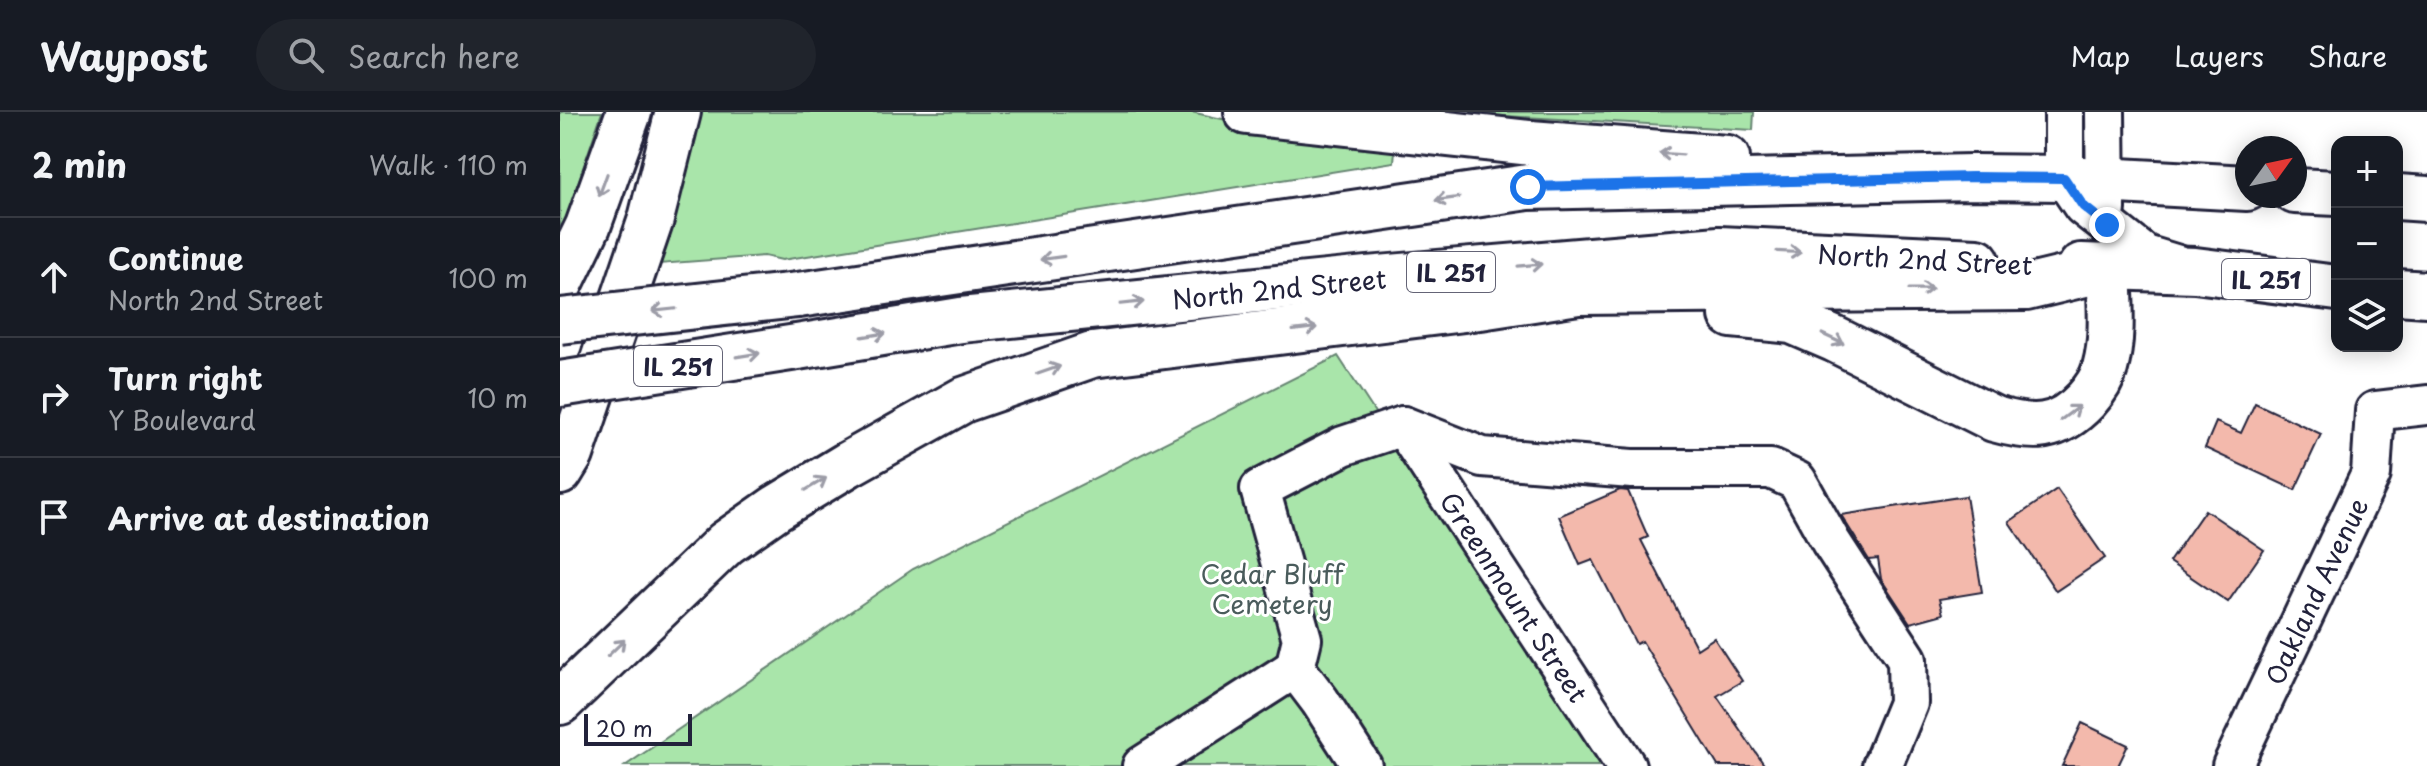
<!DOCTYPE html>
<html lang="en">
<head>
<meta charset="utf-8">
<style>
  body { margin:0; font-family:"Playpen Sans",sans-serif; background:#20242c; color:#f1f3f6 }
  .controls { position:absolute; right:24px; top:24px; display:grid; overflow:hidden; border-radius:16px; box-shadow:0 4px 20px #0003 }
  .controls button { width:72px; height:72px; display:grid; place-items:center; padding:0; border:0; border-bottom:2px solid #363941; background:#171b24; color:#f1f3f6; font:40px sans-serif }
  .compass { position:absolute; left:1675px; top:24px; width:72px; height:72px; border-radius:50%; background:#171b24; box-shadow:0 4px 20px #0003; rotate:57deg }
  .scale { position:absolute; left:24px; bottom:20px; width:108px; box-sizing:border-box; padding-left:8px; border:4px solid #22223b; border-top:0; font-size:22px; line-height:28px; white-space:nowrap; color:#22223b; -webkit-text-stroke:6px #fff; paint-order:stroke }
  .stop { position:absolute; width:24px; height:24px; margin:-18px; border:6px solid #1a73e8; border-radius:50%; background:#fff }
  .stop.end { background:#1a73e8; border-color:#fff; box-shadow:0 2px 8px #0008 }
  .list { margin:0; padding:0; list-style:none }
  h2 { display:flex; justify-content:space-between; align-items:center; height:104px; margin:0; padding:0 32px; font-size:34px }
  h2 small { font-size:26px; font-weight:400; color:#9ea1a6 }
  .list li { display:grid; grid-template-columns:52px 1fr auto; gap:24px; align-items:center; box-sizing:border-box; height:120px; padding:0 32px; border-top:2px solid #363941 }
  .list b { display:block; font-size:30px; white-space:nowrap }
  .list p { margin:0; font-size:26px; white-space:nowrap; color:#9ea1a6 }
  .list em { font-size:26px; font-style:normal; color:#9ea1a6 }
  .icon { flex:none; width:44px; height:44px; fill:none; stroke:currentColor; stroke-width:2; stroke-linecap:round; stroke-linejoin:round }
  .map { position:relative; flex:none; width:1867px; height:654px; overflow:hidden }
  header { display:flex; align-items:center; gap:48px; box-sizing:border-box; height:112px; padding:0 40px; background:#171b24; border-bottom:2px solid #363941 }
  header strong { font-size:38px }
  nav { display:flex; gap:44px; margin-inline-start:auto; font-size:28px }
  .search { width:560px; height:72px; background:#20242c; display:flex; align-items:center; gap:20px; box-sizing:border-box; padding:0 28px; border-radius:44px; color:#9ea1a6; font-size:30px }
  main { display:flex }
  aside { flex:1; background:#171b24 }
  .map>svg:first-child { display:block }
  .green { fill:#a9e5aa; stroke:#668472; stroke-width:2 }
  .building { fill:#f3b9ac; stroke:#22223b; stroke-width:2 }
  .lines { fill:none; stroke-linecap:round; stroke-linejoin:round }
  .minor-casing { stroke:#22223b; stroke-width:44 }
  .major-casing { stroke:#22223b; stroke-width:50 }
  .minor { stroke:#fff; stroke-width:38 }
  .major { stroke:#fff; stroke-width:44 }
  .major-bridge-casing { stroke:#22223b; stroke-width:50; stroke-linecap:butt }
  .major-bridge { stroke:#fff; stroke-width:44 }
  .oneway { stroke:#9c9ca7 }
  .route { stroke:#1a73e8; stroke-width:10 }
  .labels { text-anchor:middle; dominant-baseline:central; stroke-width:6; stroke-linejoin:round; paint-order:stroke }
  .shield { fill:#fff; stroke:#646476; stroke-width:2 }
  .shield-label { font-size:24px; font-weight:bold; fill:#22223b }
  .street-label { font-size:26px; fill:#22223b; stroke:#fff }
  .park-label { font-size:26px; fill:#4a5c5c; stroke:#fff }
</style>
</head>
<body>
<header>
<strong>Waypost</strong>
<div class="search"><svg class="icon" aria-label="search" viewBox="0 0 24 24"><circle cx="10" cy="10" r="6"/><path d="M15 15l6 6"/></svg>Search here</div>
<nav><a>Map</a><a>Layers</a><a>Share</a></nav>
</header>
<main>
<aside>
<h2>2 min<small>Walk · 110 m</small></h2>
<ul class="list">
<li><svg class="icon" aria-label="ahead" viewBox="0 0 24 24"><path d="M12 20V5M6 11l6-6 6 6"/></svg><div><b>Continue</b><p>North 2nd Street</p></div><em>100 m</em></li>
<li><svg class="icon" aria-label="right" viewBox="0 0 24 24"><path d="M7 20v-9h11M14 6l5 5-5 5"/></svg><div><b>Turn right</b><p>Y Boulevard</p></div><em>10 m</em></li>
<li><svg class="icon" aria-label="arrive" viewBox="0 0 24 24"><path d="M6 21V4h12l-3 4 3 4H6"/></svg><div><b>Arrive at destination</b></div></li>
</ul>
</aside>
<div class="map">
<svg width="1867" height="654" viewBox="0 0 1867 654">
  <rect width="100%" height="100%" fill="#fff"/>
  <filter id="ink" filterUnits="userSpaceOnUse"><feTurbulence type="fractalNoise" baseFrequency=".0125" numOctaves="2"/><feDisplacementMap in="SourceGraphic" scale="16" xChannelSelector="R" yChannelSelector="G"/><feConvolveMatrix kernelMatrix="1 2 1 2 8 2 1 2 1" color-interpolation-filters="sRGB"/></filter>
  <g filter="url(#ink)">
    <!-- green -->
    <g class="green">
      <path d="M0,0H42L0,124Z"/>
      <path d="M142,0H631L725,21L835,38L834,50L222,148L204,144L99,152Z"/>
      <path d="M874,0H1194L1193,18Z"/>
      <path d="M778,244L1046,654H65L353,457Z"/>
    </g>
    <!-- building -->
    <g class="building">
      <path d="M1695,291L1761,322L1735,378L1645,336L1656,310L1681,321Z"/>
      <path d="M1497,377L1545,446L1496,479L1449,410Z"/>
      <path d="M1060,378L1068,379L1088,425L1081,428L1137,537L1154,526L1182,569L1157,584L1205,654H1158L1082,529L1076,532L1033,448L1020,453L999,404Z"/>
      <path d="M1406,384L1422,480L1379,487L1383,502L1350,511L1321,467L1318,447L1309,448L1281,403Z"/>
      <path d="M1645,398L1704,438L1668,490L1609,450Z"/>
      <path d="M1522,611L1568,633L1558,654H1502Z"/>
    </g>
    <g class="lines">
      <defs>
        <g id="minor">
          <path d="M1504,0V66L1523,94L1585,143L1618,153"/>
          <path d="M1545,0L1546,97"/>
          <path id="s1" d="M843,314L1066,654"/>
          <path d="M735,556L742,527L700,377L783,334L843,314L922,345L1072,357H1211L1237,369L1271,430L1347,547L1348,591L1322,654"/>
          <path d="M582,654L735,556L760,589L802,654"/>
          <path id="s2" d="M1672,654L1811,362L1815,299L1867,293"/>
        </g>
        <g id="major">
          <path d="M687,0L970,31L1167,46"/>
          <path d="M1735,79L1777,81"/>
          <path d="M1837,85L1867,87"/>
          <path d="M1521,154L1635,158L1777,176"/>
          <path d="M0,172L28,114L69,0"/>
          <path d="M1837,180L1867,182"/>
          <path d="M238,183L968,75L1412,65L1504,66L1687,76"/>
          <path d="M1172,203L1232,209L1274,227L1434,307C1473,318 1497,319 1526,288C1534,279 1542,268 1545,256C1554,224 1550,189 1549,156"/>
          <path id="s3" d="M237,235L401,208L807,167L1159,137L1417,149"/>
          <path d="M0,360L11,342L91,107L118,0"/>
          <path d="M0,590L166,431L216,396L287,353L403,288L532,243L920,195L1018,180L1466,176L1549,156"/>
        </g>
      </defs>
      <!-- minor casing -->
      <use href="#minor" class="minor-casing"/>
      <!-- major casing -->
      <use href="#major" class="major-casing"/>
      <!-- minor -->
      <use href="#minor" class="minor"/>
      <!-- major -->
      <use href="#major" class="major"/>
      <defs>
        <g id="major-bridge">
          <path d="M0,209L238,183"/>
          <path d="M0,272L237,235"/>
        </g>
      </defs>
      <!-- major-bridge casing -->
      <use href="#major-bridge" class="major-bridge-casing"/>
      <!-- major-bridge -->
      <use href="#major-bridge" class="major-bridge"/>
    </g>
    <!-- one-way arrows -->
    <defs><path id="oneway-shaft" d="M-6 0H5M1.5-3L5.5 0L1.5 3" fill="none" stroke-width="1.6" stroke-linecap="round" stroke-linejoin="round" transform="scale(2)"/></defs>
    <g class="oneway">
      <use href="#oneway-shaft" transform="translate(1111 42) rotate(-176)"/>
      <use href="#oneway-shaft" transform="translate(43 73) rotate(110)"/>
      <use href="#oneway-shaft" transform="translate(887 87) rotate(172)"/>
      <use href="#oneway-shaft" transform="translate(1229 140) rotate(3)"/>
      <use href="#oneway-shaft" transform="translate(492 146) rotate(172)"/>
      <use href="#oneway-shaft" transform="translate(970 153) rotate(-5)"/>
      <use href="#oneway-shaft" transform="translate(1361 177) rotate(-1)"/>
      <use href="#oneway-shaft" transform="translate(572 191) rotate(-6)"/>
      <use href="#oneway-shaft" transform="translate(104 198) rotate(174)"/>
      <use href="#oneway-shaft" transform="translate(745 217) rotate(-7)"/>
      <use href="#oneway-shaft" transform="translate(314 223) rotate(-9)"/>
      <use href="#oneway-shaft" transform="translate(1273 227) rotate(25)"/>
      <use href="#oneway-shaft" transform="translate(188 243) rotate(-9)"/>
      <use href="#oneway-shaft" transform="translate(489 258) rotate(-19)"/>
      <use href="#oneway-shaft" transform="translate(1510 301) rotate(-37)"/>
      <use href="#oneway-shaft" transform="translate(256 372) rotate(-31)"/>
      <use href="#oneway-shaft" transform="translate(56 536) rotate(-44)"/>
    </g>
  </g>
  <g class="lines" filter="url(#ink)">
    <!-- route -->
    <path class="route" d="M968,75L1412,65L1504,66L1523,94L1547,113"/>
  </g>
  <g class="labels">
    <!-- shield labels -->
    <g class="shield">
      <rect x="847" y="140" width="88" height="40" rx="6"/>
      <rect x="1662" y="147" width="88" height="40" rx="6"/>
      <rect x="74" y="234" width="88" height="40" rx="6"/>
    </g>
    <g class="shield-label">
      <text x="891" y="160">IL 251</text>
      <text x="1706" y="167">IL 251</text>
      <text x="118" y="254">IL 251</text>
    </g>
    <!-- street labels -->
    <g class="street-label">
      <text transform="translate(1365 147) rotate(3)">North 2nd Street</text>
      <text stroke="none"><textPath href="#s3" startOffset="486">North 2nd Street</textPath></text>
      <text stroke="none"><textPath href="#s2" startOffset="194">Oakland Avenue</textPath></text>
      <text stroke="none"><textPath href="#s1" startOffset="204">Greenmount Street</textPath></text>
    </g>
    <!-- park labels -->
    <g class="park-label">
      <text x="712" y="461">Cedar Bluff<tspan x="712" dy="30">Cemetery</tspan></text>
    </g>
  </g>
</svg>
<div class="controls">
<button>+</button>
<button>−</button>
<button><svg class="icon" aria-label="layers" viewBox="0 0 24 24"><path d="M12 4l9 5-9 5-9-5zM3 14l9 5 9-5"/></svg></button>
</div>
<svg class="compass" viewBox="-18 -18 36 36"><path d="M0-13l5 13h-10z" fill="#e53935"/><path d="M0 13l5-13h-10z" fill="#9ea1a6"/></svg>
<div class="scale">20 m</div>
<div class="stop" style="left:968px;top:75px"></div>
<div class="stop end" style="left:1547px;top:113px"></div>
</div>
</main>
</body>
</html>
